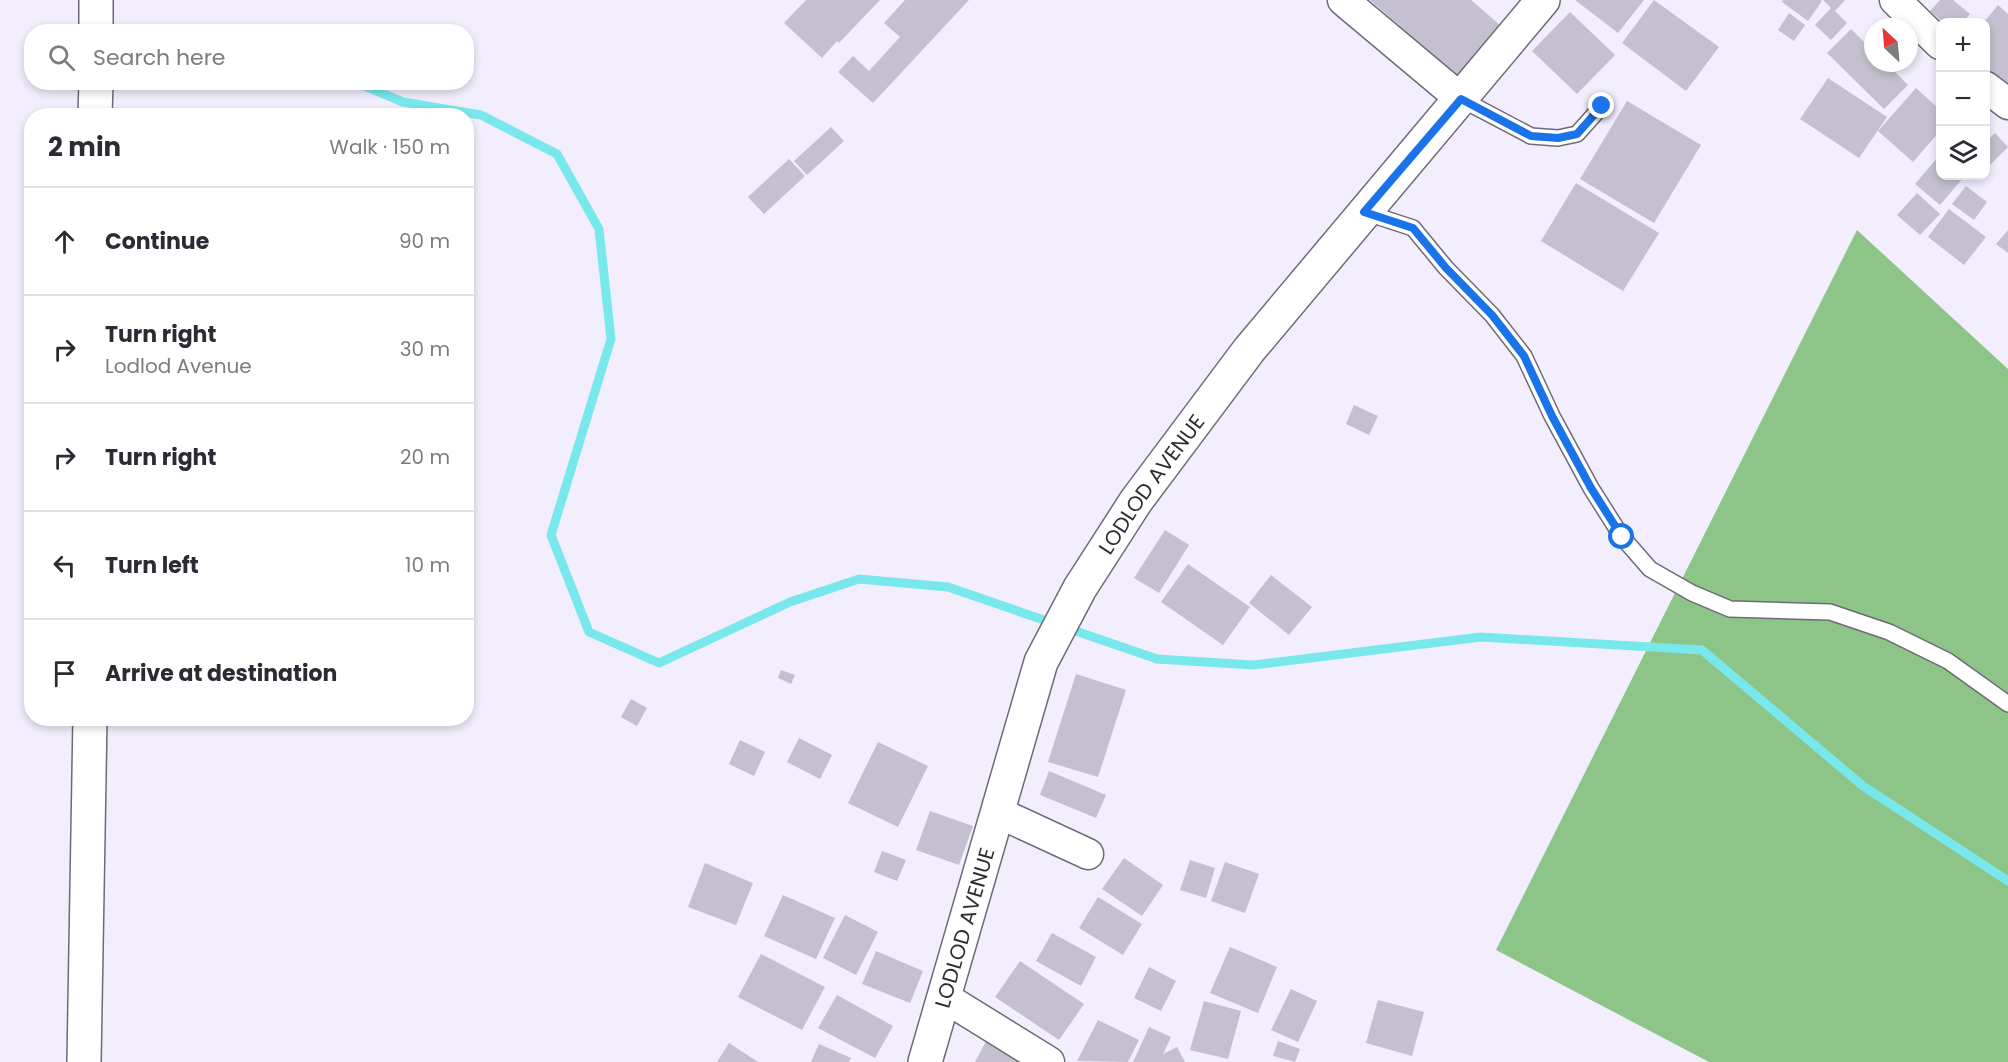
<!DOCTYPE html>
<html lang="en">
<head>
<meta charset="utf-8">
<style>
  body { margin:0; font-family:Poppins,sans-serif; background:#f2f2f3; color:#2b2b33 }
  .controls { position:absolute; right:18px; top:18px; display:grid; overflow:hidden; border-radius:12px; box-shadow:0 3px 9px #0003 }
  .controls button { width:54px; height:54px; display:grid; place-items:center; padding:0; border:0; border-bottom:2px solid #e1e1e2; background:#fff; color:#2b2b33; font:30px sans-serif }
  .compass { position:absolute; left:1864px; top:18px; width:54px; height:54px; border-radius:50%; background:#fff; box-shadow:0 3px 9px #0003; rotate:334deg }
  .stop { position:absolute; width:18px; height:18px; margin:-14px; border:4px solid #1a73e8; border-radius:50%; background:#fff }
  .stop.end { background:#1a73e8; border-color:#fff; box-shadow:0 2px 6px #0008 }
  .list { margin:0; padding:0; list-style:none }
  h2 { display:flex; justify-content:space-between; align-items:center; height:78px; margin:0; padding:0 24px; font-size:26px }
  h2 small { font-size:20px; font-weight:400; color:#7c7c81 }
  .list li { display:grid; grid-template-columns:39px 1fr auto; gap:18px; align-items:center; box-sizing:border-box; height:108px; padding:0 24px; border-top:2px solid #e1e1e2 }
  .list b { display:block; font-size:22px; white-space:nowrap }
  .list p { margin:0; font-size:20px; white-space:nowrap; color:#7c7c81 }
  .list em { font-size:20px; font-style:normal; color:#7c7c81 }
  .icon { flex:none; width:33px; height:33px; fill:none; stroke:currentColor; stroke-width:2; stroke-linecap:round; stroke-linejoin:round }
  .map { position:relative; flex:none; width:2008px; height:1062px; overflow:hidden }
  .search { position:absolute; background:#fff; box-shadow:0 3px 9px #0003; left:24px; top:24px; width:450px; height:66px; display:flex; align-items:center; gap:15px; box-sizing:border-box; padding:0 21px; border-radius:24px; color:#7c7c81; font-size:22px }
  .panel { position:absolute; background:#fff; box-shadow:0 3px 9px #0003; left:24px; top:108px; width:450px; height:618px; border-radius:24px }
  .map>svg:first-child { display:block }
  .forest { fill:#8dc488 }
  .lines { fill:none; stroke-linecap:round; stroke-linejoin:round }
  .stream { stroke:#79e8ec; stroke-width:9 }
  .building { fill:#c4c0cf }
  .lane-casing { stroke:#6e6a77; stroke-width:18 }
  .street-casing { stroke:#6e6a77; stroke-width:33 }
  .secondary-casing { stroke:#6e6a77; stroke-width:36 }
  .highway-casing { stroke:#6e6a77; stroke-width:36 }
  .lane { stroke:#fff; stroke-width:15 }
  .street { stroke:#fff; stroke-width:30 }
  .secondary { stroke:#fff; stroke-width:33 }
  .highway { stroke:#fff; stroke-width:33 }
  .route { stroke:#1a73e8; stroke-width:8 }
  .labels { text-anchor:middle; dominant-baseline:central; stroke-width:4.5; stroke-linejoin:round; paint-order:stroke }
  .street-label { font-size:21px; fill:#2e2c32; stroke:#fff }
</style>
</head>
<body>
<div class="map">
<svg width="2008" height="1062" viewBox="0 0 2008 1062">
  <rect width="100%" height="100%" fill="#f3eefe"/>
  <!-- forest -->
  <path class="forest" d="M1857,230L2008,369V1062H1709L1496,950Z"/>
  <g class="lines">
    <!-- stream -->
    <path class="stream" d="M355,82L403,102L481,115L557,154L599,229L611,339L551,535L589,632L659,663L790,602L859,579L948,587L1157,659L1253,665L1481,637L1702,650L1863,786L2008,881"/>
  </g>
  <!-- building -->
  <g class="building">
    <path d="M806,0H880L839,43L837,41L822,58L784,23Z"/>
    <path d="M905,0H969L873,103L838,72L853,56L869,71L900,37L884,23Z"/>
    <path d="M1370,0H1471L1501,26L1457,76Z"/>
    <path d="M1575,0H1644L1618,33Z"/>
    <path d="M1654,0L1719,47L1686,91L1622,43Z"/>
    <path d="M1783,0H1820L1822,1L1808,21L1782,2Z"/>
    <path d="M1823,0H1845L1835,11L1847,23L1831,40L1815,25L1831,8Z"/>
    <path d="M1940,0H1953L1970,14L1963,22H1943L1930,11Z"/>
    <path d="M1998,5L2008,14V89L1986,70L1984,22Z"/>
    <path d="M1570,12L1615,55L1577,94L1532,51Z"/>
    <path d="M1789,13L1805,25L1794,41L1778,30Z"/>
    <path d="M1851,29L1873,51V63H1886L1908,85L1884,109L1827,53Z"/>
    <path d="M1828,78L1887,117L1859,158L1800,119Z"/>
    <path d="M1916,88L1940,110V131L1913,162L1878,131Z"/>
    <path d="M1627,101L1701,145L1654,223L1580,179Z"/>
    <path d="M831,127L844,141L807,175L794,161Z"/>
    <path d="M1995,133L2008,147L1986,169V142Z"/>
    <path d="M1938,157L1940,159V176H1960L1963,178L1940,205L1915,184Z"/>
    <path d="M789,159L805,176L764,214L748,197Z"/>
    <path d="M1576,183L1659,233L1623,291L1541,241Z"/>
    <path d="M1966,186L1987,202L1974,220L1952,204Z"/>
    <path d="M1917,193L1940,214L1920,235L1897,215Z"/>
    <path d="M1949,209L1986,237L1964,265L1928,237Z"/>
    <path d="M2008,230V253L1996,244Z"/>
    <path d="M1354,405L1378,416L1369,435L1346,424Z"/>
    <path d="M1165,530L1189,545L1159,593L1134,578Z"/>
    <path d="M1188,564L1250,607L1223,645L1161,602Z"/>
    <path d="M1271,575L1312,607L1289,635L1249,603Z"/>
    <path d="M781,670L795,675L791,684L778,678Z"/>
    <path d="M1076,674L1126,690L1098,777L1048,762Z"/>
    <path d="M631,699L647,708L637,726L621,717Z"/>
    <path d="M799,738L832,755L820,779L787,762Z"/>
    <path d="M740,740L765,752L754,776L729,764Z"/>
    <path d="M878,742L928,766L898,827L848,803Z"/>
    <path d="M1049,771L1106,795L1096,818L1040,795Z"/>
    <path d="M930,811L973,826L959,865L916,850Z"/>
    <path d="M882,851L906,860L897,881L874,872Z"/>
    <path d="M1124,858L1163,885L1142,916L1102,889Z"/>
    <path d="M1190,860L1215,868L1206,898L1180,890Z"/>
    <path d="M1225,862L1259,874L1245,913L1211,901Z"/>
    <path d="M705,863L753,883L736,925L688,907Z"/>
    <path d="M783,895L835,918L816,959L764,936Z"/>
    <path d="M1098,897L1142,924L1123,955L1079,928Z"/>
    <path d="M845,915L878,932L856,975L823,958Z"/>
    <path d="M1052,933L1096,957L1081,986L1036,961Z"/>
    <path d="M1230,947L1277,967L1258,1013L1210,993Z"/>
    <path d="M876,951L923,971L910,1003L862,984Z"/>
    <path d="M761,954L825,987L802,1030L738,997Z"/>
    <path d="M1020,961L1084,1004L1059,1040L995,997Z"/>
    <path d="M1149,967L1176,981L1161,1011L1134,998Z"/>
    <path d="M1291,989L1317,1001L1298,1042L1271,1030Z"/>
    <path d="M837,995L893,1026L875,1058L818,1028Z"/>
    <path d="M1378,1000L1424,1012L1412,1056L1366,1043Z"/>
    <path d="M1204,1001L1241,1011L1228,1059L1190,1050Z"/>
    <path d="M1098,1020L1139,1040L1128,1062L1077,1061Z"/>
    <path d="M1149,1027L1171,1037L1163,1054L1177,1047L1185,1062H1133Z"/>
    <path d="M990,1034L1042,1062H975Z"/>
    <path d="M1278,1041L1300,1049L1295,1062L1273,1056Z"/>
    <path d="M729,1043L758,1062H717Z"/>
    <path d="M819,1044L851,1058L849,1062H811Z"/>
  </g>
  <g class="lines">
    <defs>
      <g id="lane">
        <path d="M1461,99L1531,136L1558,138L1577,134L1602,106"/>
        <path d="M1364,212L1413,228L1446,268L1492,315L1524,356L1552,416L1591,488L1622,537L1650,569L1692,593L1730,609L1830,612L1889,632L1948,661L2008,704"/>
      </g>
      <g id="street">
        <path d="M1343,0L1461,99"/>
        <path d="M1895,0L1940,44"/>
        <path d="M1986,87L2008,104"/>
        <path d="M997,812L1088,854"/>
        <path d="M944,997L1049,1062"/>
      </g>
      <g id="secondary">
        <path id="s1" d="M925,1062L1041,662L1080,588L1136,501L1249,350L1543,0"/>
      </g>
      <g id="highway">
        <path d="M96,32V0"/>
        <path d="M95,116L96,82"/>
        <path d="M84,1062L90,718"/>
      </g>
    </defs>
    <!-- lane casing -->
    <use href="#lane" class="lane-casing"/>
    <!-- street casing -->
    <use href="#street" class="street-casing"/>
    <!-- secondary casing -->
    <use href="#secondary" class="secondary-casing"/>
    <!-- highway casing -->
    <use href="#highway" class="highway-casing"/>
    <!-- lane -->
    <use href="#lane" class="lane"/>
    <!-- street -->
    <use href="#street" class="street"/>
    <!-- secondary -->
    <use href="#secondary" class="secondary"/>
    <!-- highway -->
    <use href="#highway" class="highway"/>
  </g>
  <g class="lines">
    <!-- route -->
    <path class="route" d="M1602,106L1577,134L1558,138L1531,136L1461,99L1364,212L1413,228L1446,268L1492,315L1524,356L1552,416L1591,488L1622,537"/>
  </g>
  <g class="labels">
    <!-- street labels -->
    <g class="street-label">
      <text stroke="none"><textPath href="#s1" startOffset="626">LODLOD AVENUE</textPath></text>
      <text stroke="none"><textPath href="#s1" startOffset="140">LODLOD AVENUE</textPath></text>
    </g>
  </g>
</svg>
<div class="controls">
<button>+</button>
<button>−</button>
<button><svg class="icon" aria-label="layers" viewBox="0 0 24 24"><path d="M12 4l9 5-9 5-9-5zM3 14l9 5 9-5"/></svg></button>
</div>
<svg class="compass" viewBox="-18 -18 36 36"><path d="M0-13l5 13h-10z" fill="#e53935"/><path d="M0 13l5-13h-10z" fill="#7c7c81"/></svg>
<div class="stop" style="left:1622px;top:537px"></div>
<div class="stop end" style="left:1602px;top:106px"></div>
<div class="search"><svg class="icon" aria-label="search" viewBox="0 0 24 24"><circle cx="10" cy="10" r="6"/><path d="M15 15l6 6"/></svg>Search here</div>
<section class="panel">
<h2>2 min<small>Walk · 150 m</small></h2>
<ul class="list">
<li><svg class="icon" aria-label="ahead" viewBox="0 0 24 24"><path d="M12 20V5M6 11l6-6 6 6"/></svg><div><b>Continue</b></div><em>90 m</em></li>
<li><svg class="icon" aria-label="right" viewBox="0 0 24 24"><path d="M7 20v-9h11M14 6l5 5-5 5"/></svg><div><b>Turn right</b><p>Lodlod Avenue</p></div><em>30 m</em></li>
<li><svg class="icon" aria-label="right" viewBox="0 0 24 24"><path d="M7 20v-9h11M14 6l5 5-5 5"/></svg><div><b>Turn right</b></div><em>20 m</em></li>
<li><svg class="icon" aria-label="left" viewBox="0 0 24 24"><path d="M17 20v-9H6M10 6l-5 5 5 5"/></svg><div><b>Turn left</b></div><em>10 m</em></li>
<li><svg class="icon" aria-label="arrive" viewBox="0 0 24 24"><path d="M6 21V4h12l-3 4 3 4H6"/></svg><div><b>Arrive at destination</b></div></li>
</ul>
</section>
</div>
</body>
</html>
